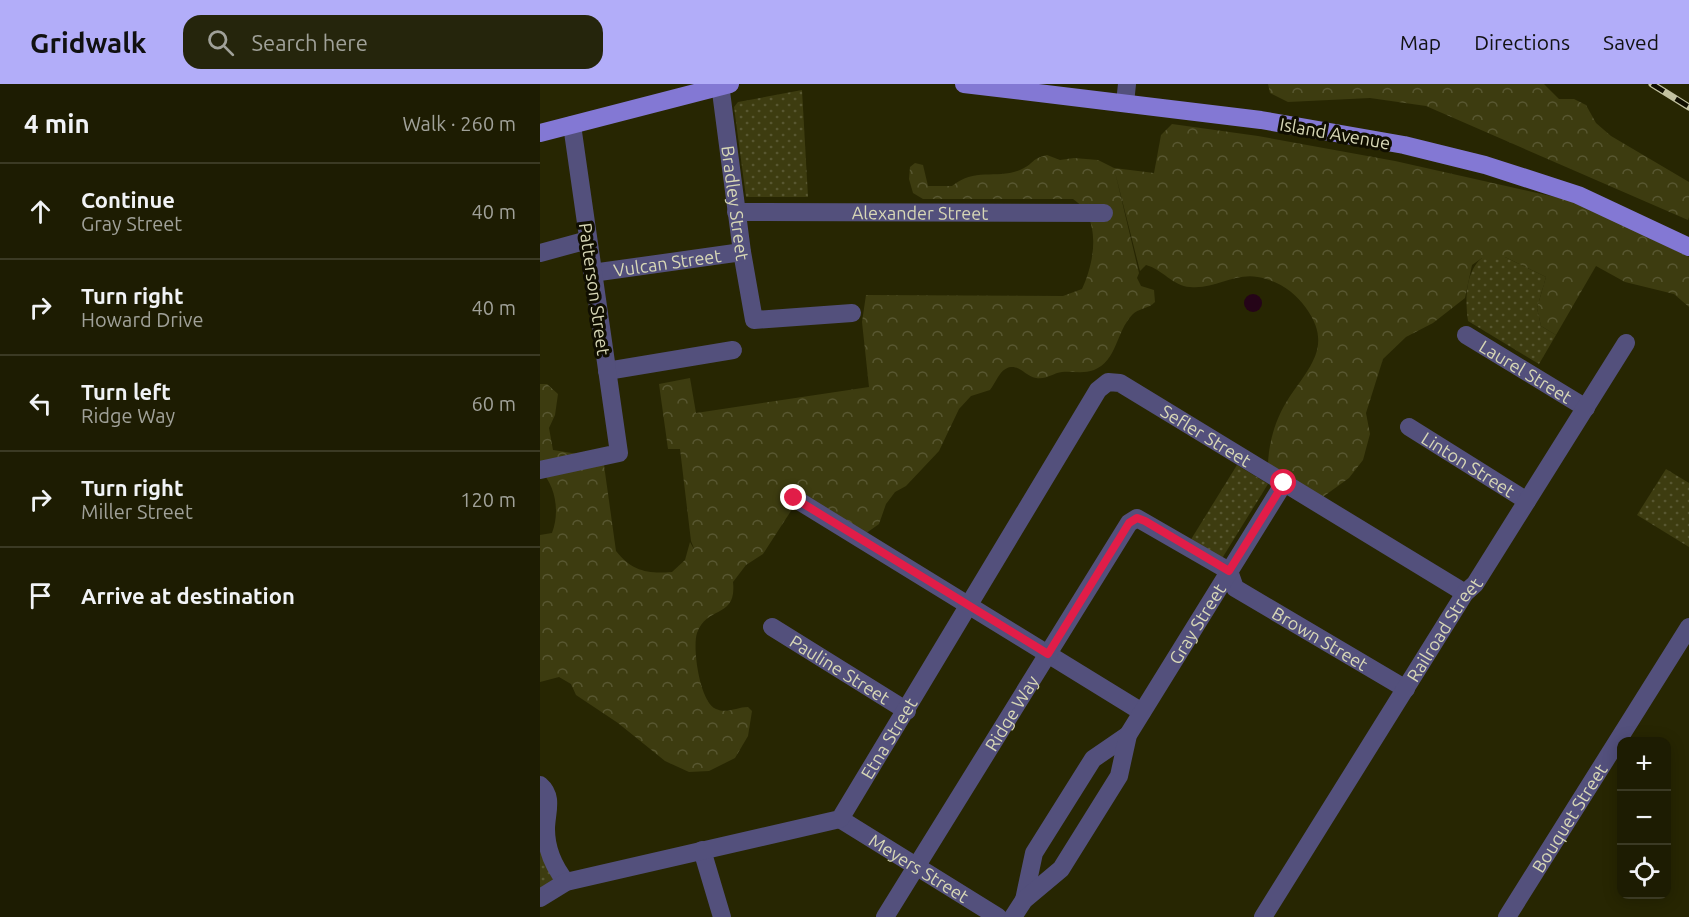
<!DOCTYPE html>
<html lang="en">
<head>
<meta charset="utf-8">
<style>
  body { margin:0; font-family:Ubuntu,sans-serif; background:#25250c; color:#f1f3f6 }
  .controls { position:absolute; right:18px; bottom:18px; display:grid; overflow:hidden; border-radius:12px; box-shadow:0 3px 15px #0003 }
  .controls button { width:54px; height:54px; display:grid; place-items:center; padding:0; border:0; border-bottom:2px solid #3b3a24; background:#1d1c02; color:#f1f3f6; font:30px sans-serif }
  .stop { position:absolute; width:18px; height:18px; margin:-14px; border:4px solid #e11d48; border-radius:50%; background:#fff }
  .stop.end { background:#e11d48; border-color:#fff; box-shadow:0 2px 6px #0008 }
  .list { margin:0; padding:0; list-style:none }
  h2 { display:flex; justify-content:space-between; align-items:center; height:78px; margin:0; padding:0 24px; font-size:26px }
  h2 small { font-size:20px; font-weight:400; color:#a0a199 }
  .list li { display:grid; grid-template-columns:39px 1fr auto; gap:18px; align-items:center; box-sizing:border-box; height:96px; padding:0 24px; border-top:2px solid #3b3a24 }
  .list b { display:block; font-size:22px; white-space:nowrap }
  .list p { margin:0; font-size:20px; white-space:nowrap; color:#a0a199 }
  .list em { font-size:20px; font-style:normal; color:#a0a199 }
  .icon { flex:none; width:33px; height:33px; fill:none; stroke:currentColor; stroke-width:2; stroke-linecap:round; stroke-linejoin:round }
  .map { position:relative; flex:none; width:1149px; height:833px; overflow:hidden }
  header { display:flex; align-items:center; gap:36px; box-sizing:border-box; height:84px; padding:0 30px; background:#b2adf9; color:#111 }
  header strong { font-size:28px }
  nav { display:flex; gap:33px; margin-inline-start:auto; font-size:21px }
  .search { width:420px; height:54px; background:#25250c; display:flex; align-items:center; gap:15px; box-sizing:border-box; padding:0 21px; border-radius:18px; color:#a0a199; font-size:22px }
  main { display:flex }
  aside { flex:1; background:#1d1c02 }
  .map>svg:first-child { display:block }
  .grass { fill:url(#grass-dots) }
  .forest { fill:url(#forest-crowns) }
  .water { fill:#250418 }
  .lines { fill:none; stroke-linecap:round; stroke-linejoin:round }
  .minor { stroke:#53507c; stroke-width:18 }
  .major { stroke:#8378d4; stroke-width:18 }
  .rail-casing { stroke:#c2c1a0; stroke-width:7 }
  .rail { stroke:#100e00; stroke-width:4.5; stroke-dasharray:14; stroke-linecap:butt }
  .route { stroke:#e11d48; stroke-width:8 }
  .labels { text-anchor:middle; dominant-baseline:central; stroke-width:6; stroke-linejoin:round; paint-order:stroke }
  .street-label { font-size:18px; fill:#d7d7b6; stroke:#100e00 }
</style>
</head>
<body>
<header>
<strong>Gridwalk</strong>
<div class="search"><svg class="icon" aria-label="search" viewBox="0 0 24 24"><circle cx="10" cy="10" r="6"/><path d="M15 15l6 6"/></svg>Search here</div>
<nav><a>Map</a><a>Directions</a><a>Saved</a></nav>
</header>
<main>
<aside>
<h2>4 min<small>Walk · 260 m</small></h2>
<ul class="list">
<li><svg class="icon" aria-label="ahead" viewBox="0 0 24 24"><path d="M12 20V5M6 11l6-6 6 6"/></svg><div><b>Continue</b><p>Gray Street</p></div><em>40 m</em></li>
<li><svg class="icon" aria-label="right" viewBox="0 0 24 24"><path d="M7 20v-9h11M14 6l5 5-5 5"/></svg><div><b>Turn right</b><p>Howard Drive</p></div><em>40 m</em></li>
<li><svg class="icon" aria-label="left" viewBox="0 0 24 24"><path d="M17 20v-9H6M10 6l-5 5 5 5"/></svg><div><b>Turn left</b><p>Ridge Way</p></div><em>60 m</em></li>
<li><svg class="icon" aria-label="right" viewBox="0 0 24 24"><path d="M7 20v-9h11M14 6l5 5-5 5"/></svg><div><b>Turn right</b><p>Miller Street</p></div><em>120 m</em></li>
<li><svg class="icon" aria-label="arrive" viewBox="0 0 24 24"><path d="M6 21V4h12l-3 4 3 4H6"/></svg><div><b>Arrive at destination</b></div></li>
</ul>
</aside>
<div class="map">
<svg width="1149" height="833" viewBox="0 0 1149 833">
  <defs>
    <pattern id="grass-dots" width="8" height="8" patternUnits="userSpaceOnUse" patternTransform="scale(1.5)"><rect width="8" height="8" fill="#3d3c10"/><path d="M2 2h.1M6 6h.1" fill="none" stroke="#585731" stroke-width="1.8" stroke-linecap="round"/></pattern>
    <pattern id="forest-crowns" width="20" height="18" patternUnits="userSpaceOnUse" patternTransform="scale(1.5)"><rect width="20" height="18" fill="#3d3c10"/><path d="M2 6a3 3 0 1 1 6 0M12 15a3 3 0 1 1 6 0" fill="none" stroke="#585731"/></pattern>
  </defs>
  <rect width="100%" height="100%" fill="#272602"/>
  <!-- grass -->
  <g class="grass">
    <path d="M262,6L268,113H206L194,23L198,18Z"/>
    <path d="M943,173H965L1006,193L997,224L1001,242L1016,251L999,280L928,237C925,216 925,187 943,173Z"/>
    <path d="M697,381L728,400L681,476L650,457Z"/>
    <path d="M1126,385L1149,399V463L1097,431Z"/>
    <path d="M0,701L6,745L26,798L0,814Z"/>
  </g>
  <!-- forest -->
  <g class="forest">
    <path d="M728,0H1004L1019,15H1034L1046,21L1056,39L1071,52L1149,98V133L1148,136L886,22L830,14L748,18L730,9Z"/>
    <path d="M632,40L718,52L855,77L1033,117L1149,173V223L1134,210L1085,198L1056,182L1016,251L1001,242L997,224L1006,193L965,173L942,174L932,181L925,214L893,239L866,253L843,275L826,329L830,350L823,376L809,394L780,415L728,383C728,361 735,336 747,317C768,284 794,263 766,224C756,210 743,200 726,195C697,185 677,206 650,203C633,202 622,185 606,181L600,187L575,88L599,189L597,194L601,202L614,206L615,218C609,225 598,224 592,231C576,248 577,277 554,286C543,290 533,287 522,288C513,289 506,296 496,294C486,292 480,282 471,283C460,284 456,299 450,306L431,312L419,325L399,367L366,402L355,408L346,420L339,440L325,450L260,413L223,470L206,481L193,498C197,535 167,521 157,549C152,564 160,619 176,625C187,630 197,623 208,623L212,627L208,652L195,674L169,687L149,688L125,677L78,639L36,611L31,600L19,593L0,598V451L12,449C20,428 16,402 0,386V300H7L18,310L15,331L9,344L13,366L63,374L76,467C92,487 107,490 132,488L145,476L150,458L155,467L151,457L140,365H128L119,300L150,294L156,329L329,303L322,238L326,211L523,212L542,205C555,177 562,134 533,115H383L373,109L369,95L370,83L375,79L383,81L388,102H412C436,82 460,97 484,84C494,79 491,75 507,71L520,76L534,74L558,76L574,84L614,89L621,51Z"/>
  </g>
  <!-- water -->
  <circle class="water" cx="713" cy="219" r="9"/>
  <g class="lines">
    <!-- minor -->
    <g class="minor">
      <path id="s1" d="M180,0L202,168L214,236L312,229"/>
      <path d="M585,19L587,0"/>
      <path id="s2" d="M196,128L564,129"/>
      <path d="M0,169L48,156"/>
      <path id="s3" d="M52,189L202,168"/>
      <path id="s4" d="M926,251L1046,324"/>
      <path d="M67,287L193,266"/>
      <path id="s5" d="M869,343L987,417"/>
      <path d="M0,386L79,369L32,41"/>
      <path d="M254,414L602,628"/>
      <path id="s6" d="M232,543L367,627"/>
      <path d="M0,701C14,713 6,729 6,745C6,765 14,783 26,798"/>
      <path id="s7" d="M300,735L458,833"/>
      <path d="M162,766L182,833"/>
      <path id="s8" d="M0,814L26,798L300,735L558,306L568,298L580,299L925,509"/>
      <path d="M484,816L494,769L553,675L588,651"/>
      <path id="s9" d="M345,833L589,439L597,434L689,487L695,504L866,605"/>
      <path id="s10" d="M473,833L484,816L521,785L579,692L588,651L744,399"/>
      <path id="s11" d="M723,833L925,509L935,500L1086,259"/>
      <path id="s12" d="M967,833L1149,543"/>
    </g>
    <!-- major -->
    <g class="major">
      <path d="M424,0L721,36L864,61L945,81L1038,111L1149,163"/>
      <path d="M0,49L190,0"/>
    </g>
    <defs>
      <path id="rail" d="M1112,0L1149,23"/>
    </defs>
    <!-- rail casing -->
    <use href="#rail" class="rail-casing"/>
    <!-- rail -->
    <use href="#rail" class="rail"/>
  </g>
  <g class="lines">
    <!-- route -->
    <path class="route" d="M254,414L508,570L589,439L597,434L605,437L689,487L744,399"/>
  </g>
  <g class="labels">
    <!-- street labels -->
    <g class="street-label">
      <text transform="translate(795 49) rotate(10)">Island Avenue</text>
      <text stroke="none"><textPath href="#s1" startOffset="120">Bradley Street</textPath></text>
      <text stroke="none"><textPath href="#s2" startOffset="184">Alexander Street</textPath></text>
      <text stroke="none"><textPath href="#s3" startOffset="76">Vulcan Street</textPath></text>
      <text transform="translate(55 205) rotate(82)">Patterson Street</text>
      <text stroke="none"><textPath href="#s4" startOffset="70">Laurel Street</textPath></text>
      <text stroke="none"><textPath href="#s8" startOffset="938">Sefler Street</textPath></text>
      <text stroke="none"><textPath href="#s5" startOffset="70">Linton Street</textPath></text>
      <text stroke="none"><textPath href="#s10" startOffset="351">Gray Street</textPath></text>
      <text stroke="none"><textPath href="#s11" startOffset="340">Railroad Street</textPath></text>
      <text stroke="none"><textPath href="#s9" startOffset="696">Brown Street</textPath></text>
      <text stroke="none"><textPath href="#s6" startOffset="80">Pauline Street</textPath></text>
      <text stroke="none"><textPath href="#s9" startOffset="240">Ridge Way</textPath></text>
      <text stroke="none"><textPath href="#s8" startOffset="406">Etna Street</textPath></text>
      <text stroke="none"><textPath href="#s12" startOffset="117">Bouquet Street</textPath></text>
      <text stroke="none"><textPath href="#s7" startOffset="93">Meyers Street</textPath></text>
    </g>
  </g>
</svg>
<div class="controls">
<button>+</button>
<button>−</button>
<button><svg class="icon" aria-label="locate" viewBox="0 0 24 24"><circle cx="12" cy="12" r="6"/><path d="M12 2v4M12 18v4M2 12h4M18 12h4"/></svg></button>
</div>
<div class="stop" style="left:744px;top:399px"></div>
<div class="stop end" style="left:254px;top:414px"></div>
</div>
</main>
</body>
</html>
